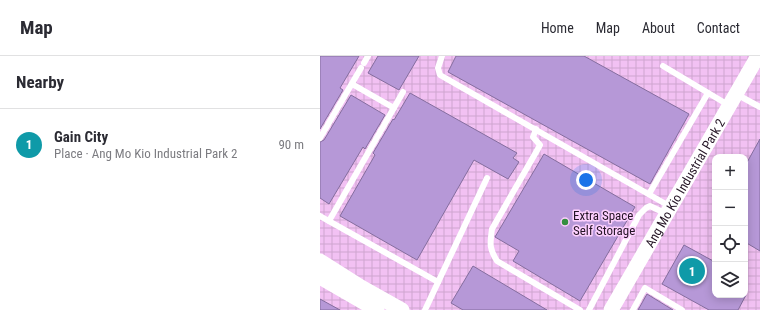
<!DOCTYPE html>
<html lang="en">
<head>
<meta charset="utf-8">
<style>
  body { margin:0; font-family:"Roboto Condensed",sans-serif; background:#f2f2f3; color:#2b2b33 }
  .controls { position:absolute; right:12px; bottom:12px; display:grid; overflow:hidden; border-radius:8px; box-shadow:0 2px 10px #0003 }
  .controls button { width:36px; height:36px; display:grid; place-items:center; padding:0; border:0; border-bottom:1px solid #e1e1e2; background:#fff; color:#2b2b33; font:20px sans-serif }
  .you { position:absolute; left:266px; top:124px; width:14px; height:14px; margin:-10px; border:3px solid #fff; border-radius:50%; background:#1a73e8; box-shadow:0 0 0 6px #1a73e833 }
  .badge { display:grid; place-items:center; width:26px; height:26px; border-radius:50%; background:#7c3aed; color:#fff; font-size:13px; font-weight:700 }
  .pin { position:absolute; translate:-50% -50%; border:2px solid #fff; box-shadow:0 1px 4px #0006 }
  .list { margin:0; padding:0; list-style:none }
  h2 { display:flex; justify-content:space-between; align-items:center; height:52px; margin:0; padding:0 16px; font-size:17px }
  h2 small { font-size:13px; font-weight:400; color:#7c7c81 }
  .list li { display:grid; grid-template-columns:26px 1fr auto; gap:12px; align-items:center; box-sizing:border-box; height:72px; padding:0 16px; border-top:1px solid #e1e1e2 }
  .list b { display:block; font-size:15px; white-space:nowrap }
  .list p { margin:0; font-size:13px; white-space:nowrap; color:#7c7c81 }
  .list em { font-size:13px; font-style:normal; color:#7c7c81 }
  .icon { flex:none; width:22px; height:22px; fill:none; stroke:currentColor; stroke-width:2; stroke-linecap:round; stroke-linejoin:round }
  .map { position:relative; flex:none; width:440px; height:254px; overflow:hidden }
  header { display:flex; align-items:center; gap:24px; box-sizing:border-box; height:56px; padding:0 20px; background:#fff; border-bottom:1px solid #e1e1e2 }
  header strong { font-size:19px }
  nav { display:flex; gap:22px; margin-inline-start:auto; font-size:14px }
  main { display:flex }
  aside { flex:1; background:#fff }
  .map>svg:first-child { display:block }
  .industrial { fill:url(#industrial-grid); fill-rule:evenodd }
  .building { fill:#b698d7; stroke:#846d9e }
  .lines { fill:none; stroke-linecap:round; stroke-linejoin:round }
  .service { stroke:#fff; stroke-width:6 }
  .tertiary { stroke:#fff; stroke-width:15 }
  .poi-dot { fill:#348e40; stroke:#fdd0fe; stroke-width:1.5 }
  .labels { text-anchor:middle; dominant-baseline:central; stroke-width:3; stroke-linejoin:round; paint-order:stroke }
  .street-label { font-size:13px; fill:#241425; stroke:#fdd0fe }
  .poi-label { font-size:13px; fill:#241425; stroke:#fdd0fe; text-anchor:start }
</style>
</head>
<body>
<header>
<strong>Map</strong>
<nav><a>Home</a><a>Map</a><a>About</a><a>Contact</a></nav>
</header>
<main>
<aside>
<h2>Nearby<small></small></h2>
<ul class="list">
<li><span class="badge" style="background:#0f9aa8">1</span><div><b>Gain City</b><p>Place · Ang Mo Kio Industrial Park 2</p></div><em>90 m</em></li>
</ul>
</aside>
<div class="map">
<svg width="440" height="254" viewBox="0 0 440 254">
  <defs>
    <pattern id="industrial-grid" width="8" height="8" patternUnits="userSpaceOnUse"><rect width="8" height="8" fill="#f2c1f3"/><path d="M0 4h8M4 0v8" fill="none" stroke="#cfa5d0"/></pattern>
  </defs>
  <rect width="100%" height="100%" fill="#fdd0fe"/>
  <!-- industrial -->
  <path class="industrial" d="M0,0H440V254H0ZM395,101H425V239H395Z"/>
  <!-- building -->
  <g class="building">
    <path d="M0,0H39L20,32L23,34L0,73Z"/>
    <path d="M58,0H99L79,34L48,17Z"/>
    <path d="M136,0H264L369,58L330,128L128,16Z"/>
    <path d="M90,37L197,97L193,102L199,106L188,123L154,104L97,204L20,160L55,99L53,97L73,63L74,64Z"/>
    <path d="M31,39L65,59L45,93L43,91L9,148L0,142V86L4,84Z"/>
    <path d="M440,83V195L425,186V110Z"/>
    <path d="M224,98L315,151L260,245L193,205L199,195L175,181Z"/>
    <path d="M364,189L395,206V239H426L418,254H389L342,228Z"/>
    <path d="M153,210L227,254H143L131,247Z"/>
    <path d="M327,238L353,254H318Z"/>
    <path d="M0,243L20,254H0Z"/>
  </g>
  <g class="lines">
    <!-- service -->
    <g class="service">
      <path d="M122,0L118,12L120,19L351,151"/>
      <path d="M44,7L48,0"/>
      <path d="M343,10L410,50"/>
      <path d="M32,28L74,52"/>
      <path d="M416,38L440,51"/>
      <path d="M216,73L213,81L220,89L219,91L172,173C170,188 169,192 177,205L260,254"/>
      <path d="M0,82L41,12"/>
      <path d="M329,138L388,37"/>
      <path d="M0,160L118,226"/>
      <path d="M9,165L83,36"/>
      <path d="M105,254L167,122"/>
      <path d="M269,254L319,159L326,152L330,150L347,158"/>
      <path d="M313,254L325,232L362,254"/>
    </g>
    <!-- tertiary -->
    <g class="tertiary">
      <path d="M0,205L41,231L82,254"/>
      <path d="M0,221L57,254"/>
      <path id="s1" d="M291,254L438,0"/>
    </g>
  </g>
  <!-- markers -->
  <circle class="poi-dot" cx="245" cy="166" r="4"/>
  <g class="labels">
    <!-- street labels -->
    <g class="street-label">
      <text stroke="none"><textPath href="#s1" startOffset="147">Ang Mo Kio Industrial Park 2</textPath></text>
    </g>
    <!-- poi labels -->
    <g class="poi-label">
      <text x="253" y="159">Extra Space<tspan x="253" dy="15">Self Storage</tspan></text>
    </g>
  </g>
</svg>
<div class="controls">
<button>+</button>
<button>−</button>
<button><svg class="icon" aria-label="locate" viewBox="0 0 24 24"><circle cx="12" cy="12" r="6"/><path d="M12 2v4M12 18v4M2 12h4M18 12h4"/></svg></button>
<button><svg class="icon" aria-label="layers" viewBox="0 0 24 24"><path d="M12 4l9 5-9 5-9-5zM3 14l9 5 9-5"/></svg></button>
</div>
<div class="you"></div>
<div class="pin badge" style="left:372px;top:215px;background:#0f9aa8">1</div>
</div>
</main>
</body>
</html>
